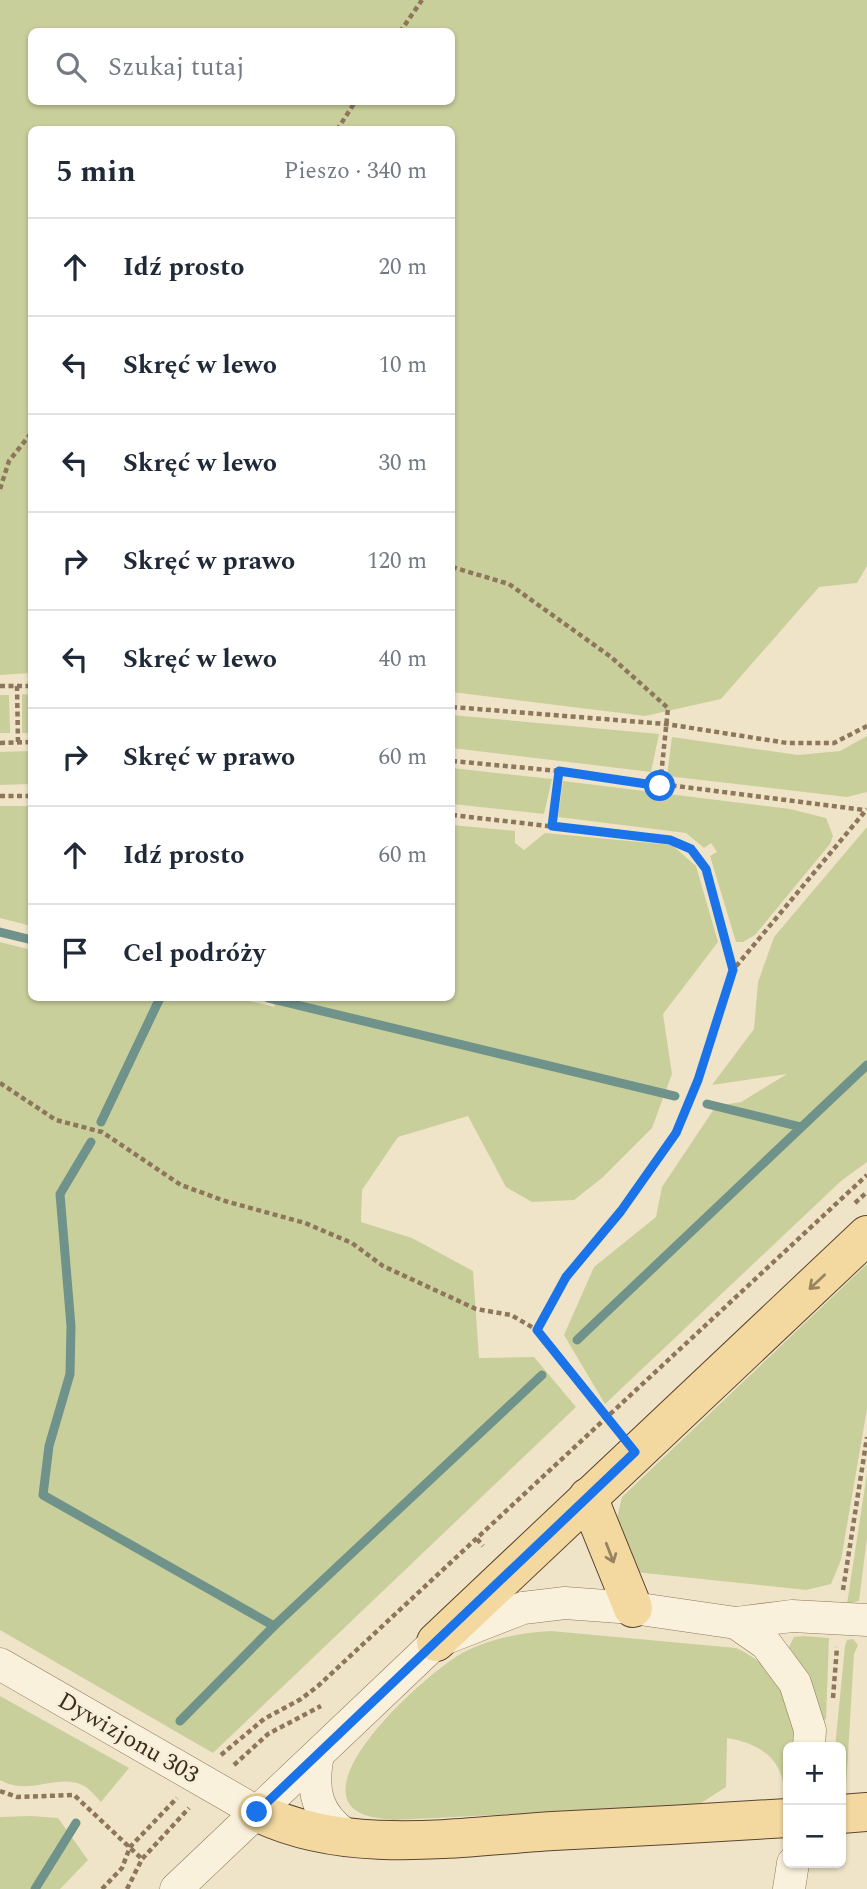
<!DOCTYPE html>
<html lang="pl">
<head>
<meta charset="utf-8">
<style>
  body { margin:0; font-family:Spectral,serif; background:#f6f6f7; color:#1f2937 }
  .controls { position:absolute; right:21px; bottom:21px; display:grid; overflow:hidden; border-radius:10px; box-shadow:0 2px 5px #0004 }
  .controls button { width:63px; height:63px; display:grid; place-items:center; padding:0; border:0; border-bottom:2px solid #e0e1e3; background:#fff; color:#1f2937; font:35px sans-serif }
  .stop { position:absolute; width:21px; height:21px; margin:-16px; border:5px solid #1a73e8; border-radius:50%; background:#fff }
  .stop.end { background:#1a73e8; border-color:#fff; box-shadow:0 2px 7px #0008 }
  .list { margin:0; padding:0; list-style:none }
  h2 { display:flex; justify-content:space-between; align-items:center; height:91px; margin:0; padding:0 28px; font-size:30px }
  h2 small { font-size:23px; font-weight:400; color:#747a83 }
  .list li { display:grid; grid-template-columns:46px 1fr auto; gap:21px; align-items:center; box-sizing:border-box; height:98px; padding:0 28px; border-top:2px solid #e0e1e3 }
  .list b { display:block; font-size:26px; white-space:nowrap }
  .list em { font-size:23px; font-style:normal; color:#747a83 }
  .icon { flex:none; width:38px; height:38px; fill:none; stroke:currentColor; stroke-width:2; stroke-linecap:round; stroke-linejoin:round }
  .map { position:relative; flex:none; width:867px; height:1889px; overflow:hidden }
  .search { position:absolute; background:#fff; box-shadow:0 2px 5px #0004; left:28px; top:28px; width:427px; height:77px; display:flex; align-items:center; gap:18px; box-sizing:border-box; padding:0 24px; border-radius:10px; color:#747a83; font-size:26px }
  .panel { position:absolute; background:#fff; box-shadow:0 2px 5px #0004; left:28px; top:126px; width:427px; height:875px; border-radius:10px }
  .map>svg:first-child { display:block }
  .green { fill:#c9cf9b; fill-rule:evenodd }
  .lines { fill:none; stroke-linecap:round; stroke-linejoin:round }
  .stream { stroke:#6f938a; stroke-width:9 }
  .minor-casing { stroke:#8d765c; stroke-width:33 }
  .major-casing { stroke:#5b4430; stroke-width:40 }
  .path { stroke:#8d765c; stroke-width:4.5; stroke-dasharray:5 3.5; stroke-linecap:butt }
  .minor { stroke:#faf1dc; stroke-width:32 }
  .major { stroke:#f3d9a0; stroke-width:38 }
  .oneway { stroke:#988460 }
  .route { stroke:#1a73e8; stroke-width:9 }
  .labels { text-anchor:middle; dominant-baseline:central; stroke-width:5; stroke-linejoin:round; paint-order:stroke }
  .street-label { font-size:24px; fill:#3d2e20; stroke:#f7eed8 }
</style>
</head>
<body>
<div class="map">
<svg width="867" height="1889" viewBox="0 0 867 1889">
  <rect width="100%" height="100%" fill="#f0e4c8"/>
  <!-- green -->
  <g class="green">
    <path d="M0,0H867V566L857,583L819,587L721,699L645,716L452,692V130H32L31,673L0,675ZM32,32H452V102H32Z"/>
    <path d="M22,694L31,695V733H22Z"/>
    <path d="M0,695H9L10,733H0Z"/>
    <path d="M452,715L659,734L651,772L452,748Z"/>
    <path d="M867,736V792L847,797L667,776L672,737L798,755L840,751Z"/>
    <path d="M31,751V784L0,785V752Z"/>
    <path d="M452,768L552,779L544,814L452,804Z"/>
    <path d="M563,781L790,809L826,818L833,836L830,844L755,935L743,942H736L710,856L717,852L711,843L704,848L686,833L558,817Z"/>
    <path d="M0,806H31V926L0,918Z"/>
    <path d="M452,825L515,831V843L524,850L545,833L672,845L696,866L718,942L663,1014L672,1074L652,1128L602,1178L574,1200L532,1202L506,1187L468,1116L398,1137L362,1190L361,1222L412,1238L473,1271L479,1358L534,1357L576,1407L213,1753L0,1630V942L31,950L32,998H235L275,1007L271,998H452Z"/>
    <path d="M867,827V1162L841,1181L605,1404L564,1335L594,1267L656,1217L662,1187L716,1106L741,1102L787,1074L712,1085L754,1029L758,982L774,937Z"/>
    <path d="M867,1264V1409L841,1560L831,1584L806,1590L635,1572L616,1522L622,1497Z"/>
    <path d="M867,1473V1538L859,1601L847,1604Z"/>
    <path d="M551,1631L736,1648C776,1665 796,1706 794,1747H788V1791L784,1792C783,1758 758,1743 727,1738L726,1787L698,1805L394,1820C380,1818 360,1818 350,1805C322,1766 432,1669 464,1652C492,1638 520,1633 551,1631Z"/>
    <path d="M804,1636L829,1638L826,1719L823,1721L807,1675L789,1647L794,1637Z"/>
    <path d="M853,1639L858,1645L854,1654L846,1788H841V1747H835L845,1646L847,1640Z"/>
    <path d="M0,1696L129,1768L101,1802C96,1797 90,1789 84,1786C59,1772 29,1797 0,1780Z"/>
    <path d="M31,1816L58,1818L88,1860L60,1889H0V1817Z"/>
  </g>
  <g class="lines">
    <!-- stream -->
    <g class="stream">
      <path d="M0,932L32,940"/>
      <path d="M268,998L675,1096"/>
      <path d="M707,1104L801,1127"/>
      <path d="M101,1122L160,998"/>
      <path d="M91,1142L60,1194L71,1326L70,1374L49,1446L43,1495L274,1626"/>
      <path d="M577,1340L867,1065"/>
      <path d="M180,1721L274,1626L542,1375"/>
      <path d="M35,1889L76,1823"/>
    </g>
    <defs>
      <g id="minor">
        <path d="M736,1623L792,1616L867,1620"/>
        <path d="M0,1664L257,1812"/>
        <path d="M318,1755C311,1790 316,1814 346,1835"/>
        <path d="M176,1889L436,1642L523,1608L565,1603L633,1608L736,1623L766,1644L795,1683L810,1730L809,1747"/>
        <path d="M789,1889L793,1863"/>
      </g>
      <g id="major">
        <path d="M588,1497L633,1608"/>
        <path d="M436,1642L867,1235"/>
        <path d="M257,1812C346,1856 458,1837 553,1831C631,1827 710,1823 788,1818"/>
        <path d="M841,1814L867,1812"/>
      </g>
    </defs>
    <!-- minor casing -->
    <use href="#minor" class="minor-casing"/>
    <!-- major casing -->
    <use href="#major" class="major-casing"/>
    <!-- path -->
    <g class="path">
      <path d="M400,32L422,0"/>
      <path d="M337,130L355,102"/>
      <path d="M0,489L9,461L32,432"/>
      <path d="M452,567L509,584L611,657L668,708L660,786"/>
      <path d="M0,686H32"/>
      <path d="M17,686L18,742"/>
      <path d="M452,707L666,724L787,743H834L867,726"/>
      <path d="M0,743L32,742"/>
      <path d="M452,761L559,771L864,810"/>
      <path d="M0,796H32"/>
      <path d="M452,815L670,840L690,849L706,869L733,969"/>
      <path d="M552,826L559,771"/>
      <path d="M0,1083L56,1120L102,1132L181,1185L225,1201L305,1223L352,1243L383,1266L476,1309L511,1315L537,1330"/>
      <path d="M855,1203L867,1192"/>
      <path d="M614,1428L537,1330L566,1277L621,1211L676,1133L698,1080L733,970L867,809"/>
      <path d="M477,1539L483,1546"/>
      <path d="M843,1590L867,1437"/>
      <path d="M833,1698L837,1647"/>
      <path d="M221,1755L264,1719L301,1699L318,1686L867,1175"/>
      <path d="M234,1765L268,1734L321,1706"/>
      <path d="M0,1791L17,1797L74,1795L142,1859"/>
      <path d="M102,1889L122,1868L130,1847L177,1798"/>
      <path d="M127,1889L142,1859L189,1808"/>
    </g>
    <!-- minor -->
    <use href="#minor" class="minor"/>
    <!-- major -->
    <use href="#major" class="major"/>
  </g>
  <!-- one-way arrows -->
  <defs><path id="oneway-shaft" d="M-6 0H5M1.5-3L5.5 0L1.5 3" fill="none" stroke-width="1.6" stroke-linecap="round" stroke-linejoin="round" transform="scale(1.75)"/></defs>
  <g class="oneway">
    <use href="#oneway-shaft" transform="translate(817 1282) rotate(137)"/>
    <use href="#oneway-shaft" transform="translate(610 1553) rotate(69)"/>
  </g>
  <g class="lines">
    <!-- route -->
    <path class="route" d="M257,1812L635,1452L537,1330L566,1277L621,1211L676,1133L698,1080L733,970L706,869L691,849L670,840L552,826L559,771L660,786"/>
  </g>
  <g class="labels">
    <!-- street labels -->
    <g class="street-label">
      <text transform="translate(128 1738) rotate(30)">Dywizjonu 303</text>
    </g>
  </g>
</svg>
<div class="controls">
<button>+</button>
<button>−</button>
</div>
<div class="stop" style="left:660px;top:786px"></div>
<div class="stop end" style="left:257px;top:1812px"></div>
<div class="search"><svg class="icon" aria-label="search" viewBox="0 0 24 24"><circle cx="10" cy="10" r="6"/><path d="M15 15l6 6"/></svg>Szukaj tutaj</div>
<section class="panel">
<h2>5 min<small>Pieszo · 340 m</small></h2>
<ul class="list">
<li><svg class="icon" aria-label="ahead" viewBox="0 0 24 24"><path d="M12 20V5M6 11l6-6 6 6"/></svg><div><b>Idź prosto</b></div><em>20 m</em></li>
<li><svg class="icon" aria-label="left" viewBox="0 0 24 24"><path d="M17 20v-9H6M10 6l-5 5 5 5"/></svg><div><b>Skręć w lewo</b></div><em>10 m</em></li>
<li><svg class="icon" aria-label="left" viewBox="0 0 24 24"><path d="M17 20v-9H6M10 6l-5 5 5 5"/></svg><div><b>Skręć w lewo</b></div><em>30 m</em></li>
<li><svg class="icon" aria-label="right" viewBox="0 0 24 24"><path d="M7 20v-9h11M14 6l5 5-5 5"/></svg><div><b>Skręć w prawo</b></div><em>120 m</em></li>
<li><svg class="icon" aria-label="left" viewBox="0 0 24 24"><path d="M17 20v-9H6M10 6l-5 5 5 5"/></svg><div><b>Skręć w lewo</b></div><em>40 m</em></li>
<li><svg class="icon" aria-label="right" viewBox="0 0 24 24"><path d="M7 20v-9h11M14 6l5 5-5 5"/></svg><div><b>Skręć w prawo</b></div><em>60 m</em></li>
<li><svg class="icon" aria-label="ahead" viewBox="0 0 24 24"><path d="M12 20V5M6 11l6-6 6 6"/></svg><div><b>Idź prosto</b></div><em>60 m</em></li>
<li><svg class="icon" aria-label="arrive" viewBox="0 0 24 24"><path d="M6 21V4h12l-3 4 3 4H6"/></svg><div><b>Cel podróży</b></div></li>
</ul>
</section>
</div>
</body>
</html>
